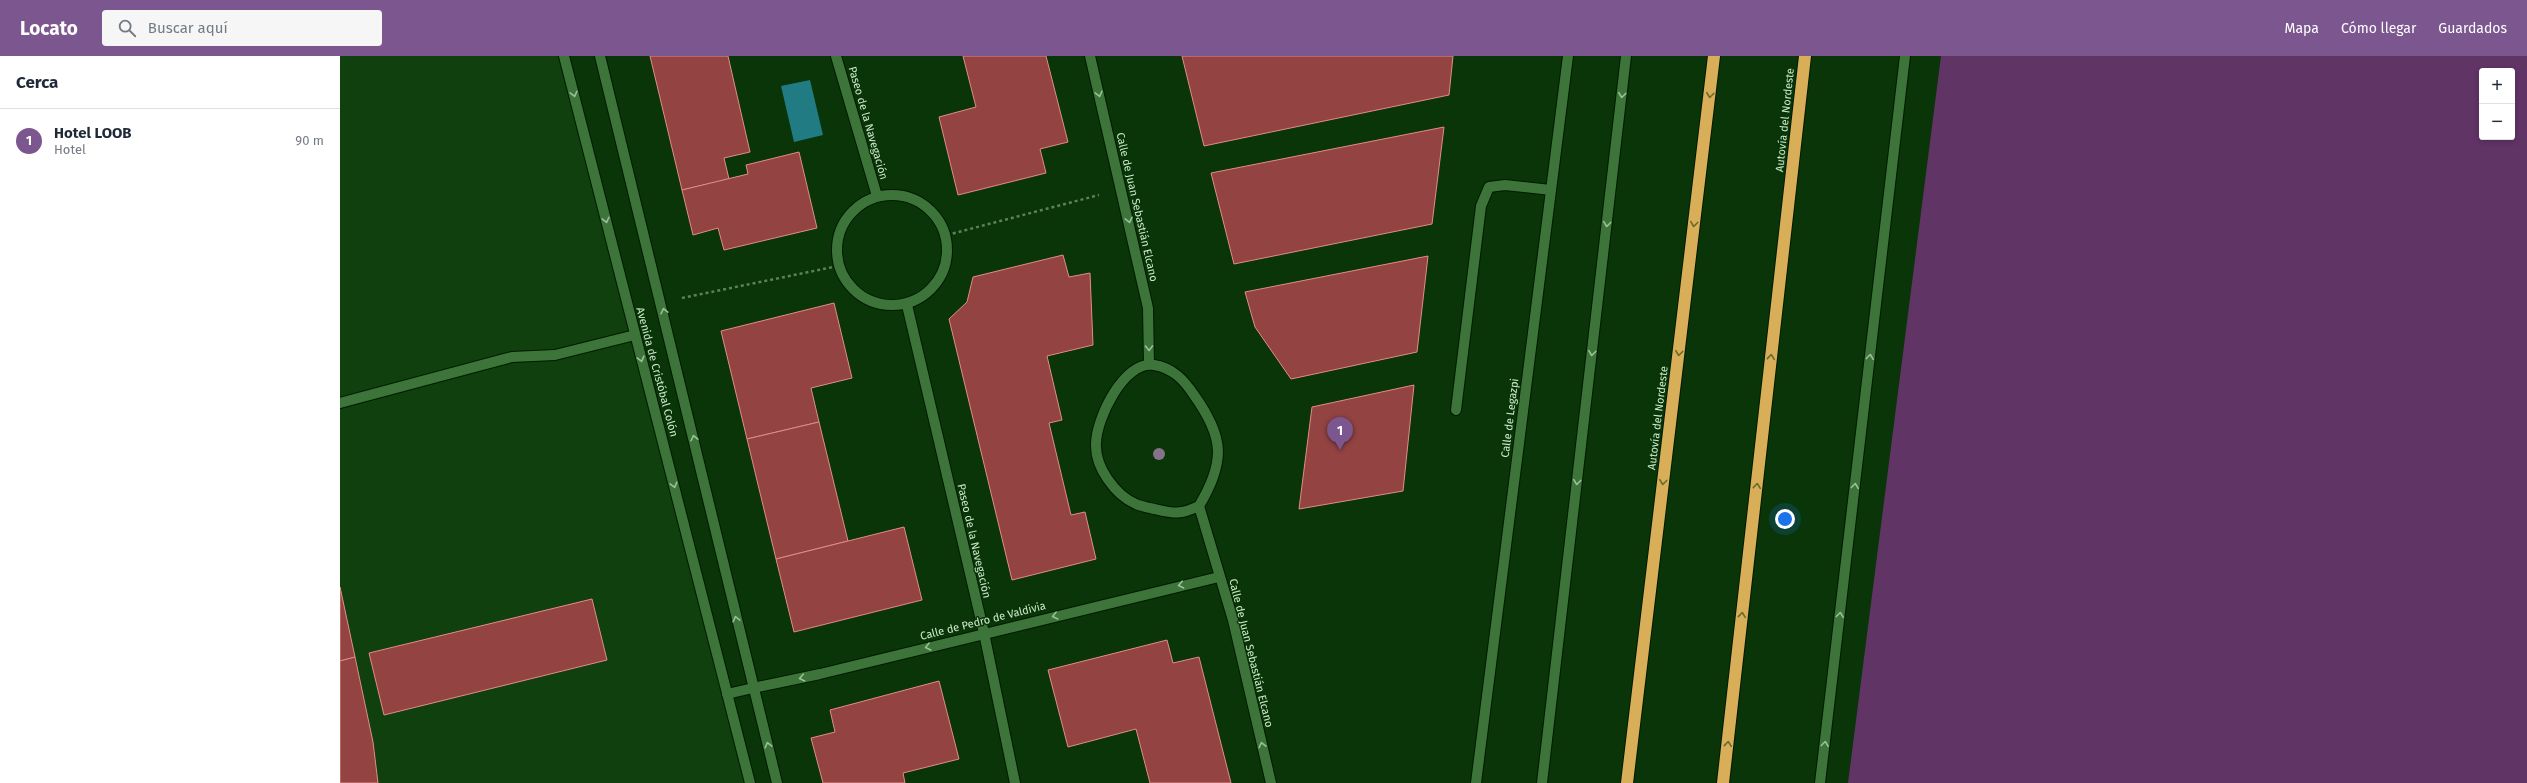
<!DOCTYPE html>
<html lang="es">
<head>
<meta charset="utf-8">
<style>
  body { margin:0; font-family:"Fira Sans",sans-serif; background:#f6f6f7; color:#1f2937 }
  .controls { position:absolute; right:12px; top:12px; display:grid; overflow:hidden; border-radius:4px; box-shadow:0 2px 6px #0003 }
  .controls button { width:36px; height:36px; display:grid; place-items:center; padding:0; border:0; border-bottom:1px solid #e0e1e3; background:#fff; color:#1f2937; font:20px sans-serif }
  .you { position:absolute; left:1445px; top:463px; width:14px; height:14px; margin:-10px; border:3px solid #fff; border-radius:50%; background:#1a73e8; box-shadow:0 0 0 6px #1a73e833 }
  .badge { display:grid; place-items:center; width:26px; height:26px; border-radius:50%; background:#7c568f; color:#fff; font-size:13px; font-weight:700 }
  .pin { position:absolute; translate:-50% -33px; filter:drop-shadow(0 1px 2px #0008) }
  .pin::after { content:''; position:absolute; top:21px; width:14px; height:12px; background:inherit; clip-path:polygon(0 0,100% 0,50% 100%) }
  .list { margin:0; padding:0; list-style:none }
  h2 { display:flex; justify-content:space-between; align-items:center; height:52px; margin:0; padding:0 16px; font-size:17px }
  h2 small { font-size:13px; font-weight:400; color:#747a83 }
  .list li { display:grid; grid-template-columns:26px 1fr auto; gap:12px; align-items:center; box-sizing:border-box; height:64px; padding:0 16px; border-top:1px solid #e0e1e3 }
  .list b { display:block; font-size:15px; white-space:nowrap }
  .list p { margin:0; font-size:13px; white-space:nowrap; color:#747a83 }
  .list em { font-size:13px; font-style:normal; color:#747a83 }
  .icon { flex:none; width:22px; height:22px; fill:none; stroke:currentColor; stroke-width:2; stroke-linecap:round; stroke-linejoin:round }
  .map { position:relative; flex:none; width:2187px; height:727px; overflow:hidden }
  header { display:flex; align-items:center; gap:24px; box-sizing:border-box; height:56px; padding:0 20px; background:#7c568f; color:#fff }
  header strong { font-size:19px }
  nav { display:flex; gap:22px; margin-inline-start:auto; font-size:14px }
  .search { width:280px; height:36px; background:#f6f6f7; display:flex; align-items:center; gap:10px; box-sizing:border-box; padding:0 14px; border-radius:4px; color:#747a83; font-size:15px }
  main { display:flex }
  aside { flex:1; background:#fff }
  .map>svg:first-child { display:block }
  .built { fill:#0f400e }
  .green { fill:#613466; fill-rule:evenodd }
  .water { fill:#207b82 }
  .building { fill:#924342; stroke:#e38c88 }
  .lines { fill:none; stroke-linecap:round; stroke-linejoin:round }
  .service-casing { stroke:#001a00; stroke-width:12 }
  .pedestrian-casing { stroke:#001a00; stroke-width:12 }
  .minor-casing { stroke:#001a00; stroke-width:12 }
  .tertiary-casing { stroke:#001a00; stroke-width:12 }
  .motorway-casing { stroke:#001a00; stroke-width:14 }
  .path { stroke:#5c825a; stroke-width:2.5; stroke-dasharray:3 3; stroke-linecap:butt }
  .service { stroke:#3c7439; stroke-width:10 }
  .pedestrian { stroke:#3c7439; stroke-width:10 }
  .minor { stroke:#3c7439; stroke-width:10 }
  .tertiary { stroke:#3c7439; stroke-width:10 }
  .motorway { stroke:#d9ae58; stroke-width:12 }
  .tree { fill:#86738a }
  .oneway { stroke:#9ac197 }
  .oneway2 { stroke:#676b2c }
  .labels { text-anchor:middle; dominant-baseline:central; stroke-width:3; stroke-linejoin:round; paint-order:stroke }
  .street-label { font-size:11px; fill:#cceaca; stroke:#093508 }
</style>
</head>
<body>
<header>
<strong>Locato</strong>
<div class="search"><svg class="icon" aria-label="search" viewBox="0 0 24 24"><circle cx="10" cy="10" r="6"/><path d="M15 15l6 6"/></svg>Buscar aquí</div>
<nav><a>Mapa</a><a>Cómo llegar</a><a>Guardados</a></nav>
</header>
<main>
<aside>
<h2>Cerca<small></small></h2>
<ul class="list">
<li><span class="badge">1</span><div><b>Hotel LOOB</b><p>Hotel</p></div><em>90 m</em></li>
</ul>
</aside>
<div class="map">
<svg width="2187" height="727" viewBox="0 0 2187 727">
  <rect width="100%" height="100%" fill="#093508"/>
  <!-- built -->
  <path class="built" d="M0,0H224L410,727H0Z"/>
  <!-- green -->
  <path class="green" d="M1601,0H2187V727H1508ZM2142,15H2172V81H2142Z"/>
  <!-- water -->
  <path class="water" d="M470,24L483,79L454,86L441,30Z"/>
  <!-- building -->
  <g class="building">
    <path d="M310,0H388L410,96L384,102L389,123L342,134Z"/>
    <path d="M623,0H706L728,86L700,93L706,117L618,139L599,61L636,51Z"/>
    <path d="M842,0H1113L1109,39L864,90Z"/>
    <path d="M1104,71L1092,168L894,208L871,117Z"/>
    <path d="M459,96L477,172L384,194L378,172L353,179L342,134L408,118L406,109Z"/>
    <path d="M723,199L729,221L750,217L753,289L707,300L722,364L709,367L731,459L745,456L756,503L672,524L609,263L627,246L633,221Z"/>
    <path d="M1088,200L1077,296L951,323L915,271L905,236Z"/>
    <path d="M494,247L512,322L471,332L479,366L407,383L381,275Z"/>
    <path d="M1074,329L1063,435L959,453L972,351Z"/>
    <path d="M479,366L508,485L436,503L407,383Z"/>
    <path d="M564,471L582,544L454,576L436,503Z"/>
    <path d="M0,531L15,601L0,605Z"/>
    <path d="M252,543L267,604L44,659L29,597Z"/>
    <path d="M827,584L833,607L859,601L891,727H810L796,673L728,691L708,614Z"/>
    <path d="M15,601L33,686L38,727H0V605Z"/>
    <path d="M599,625L619,703L563,717L565,727H483L471,682L495,676L490,654Z"/>
  </g>
  <g class="lines">
    <defs>
      <g id="service">
        <path d="M0,347L172,301L215,299L295,279"/>
        <path d="M1116,354L1141,150L1149,131L1165,129L1211,134"/>
        <path d="M1480,727L1565,0"/>
      </g>
      <g id="pedestrian">
        <path d="M496,0L537,140"/>
        <circle cx="552" cy="194" r="55"/>
        <path d="M567,249L644,577L675,727"/>
      </g>
      <g id="minor">
        <path d="M750,0L808,252L809,308"/>
        <path d="M859,450C838,460 833,457 810,452C806,451 800,450 796,448C775,439 755,411 756,388C756,363 784,304 814,309C833,312 844,324 854,339C884,381 886,405 859,450L893,564L931,727"/>
        <path d="M413,632L480,618L879,521"/>
        <path d="M1136,727L1228,0"/>
      </g>
      <g id="tertiary">
        <path d="M224,0L410,727"/>
        <path d="M260,0L437,727"/>
        <path d="M387,638L413,632"/>
        <path d="M1202,727L1286,0"/>
      </g>
      <g id="motorway">
        <path d="M1287,727L1374,0"/>
        <path d="M1383,727L1465,0"/>
      </g>
    </defs>
    <!-- service casing -->
    <use href="#service" class="service-casing"/>
    <!-- pedestrian casing -->
    <use href="#pedestrian" class="pedestrian-casing"/>
    <!-- minor casing -->
    <use href="#minor" class="minor-casing"/>
    <!-- tertiary casing -->
    <use href="#tertiary" class="tertiary-casing"/>
    <!-- motorway casing -->
    <use href="#motorway" class="motorway-casing"/>
    <!-- path -->
    <g class="path">
      <path d="M607,179L759,139"/>
      <path d="M342,242L498,210"/>
    </g>
    <!-- service -->
    <use href="#service" class="service"/>
    <!-- pedestrian -->
    <use href="#pedestrian" class="pedestrian"/>
    <!-- minor -->
    <use href="#minor" class="minor"/>
    <!-- tertiary -->
    <use href="#tertiary" class="tertiary"/>
    <!-- motorway -->
    <use href="#motorway" class="motorway"/>
  </g>
  <!-- trees -->
  <circle class="tree" cx="819" cy="398" r="6"/>
  <!-- one-way arrows -->
  <defs><path id="oneway-chevron" d="M-2-3.5L2.5 0L-2 3.5" fill="none" stroke-width="1.6" stroke-linecap="round" stroke-linejoin="round"/></defs>
  <g class="oneway">
    <use href="#oneway-chevron" transform="translate(234 38) rotate(76)"/>
    <use href="#oneway-chevron" transform="translate(759 38) rotate(76)"/>
    <use href="#oneway-chevron" transform="translate(1282 39) rotate(97)"/>
    <use href="#oneway-chevron" transform="translate(266 164) rotate(76)"/>
    <use href="#oneway-chevron" transform="translate(789 164) rotate(78)"/>
    <use href="#oneway-chevron" transform="translate(1267 168) rotate(97)"/>
    <use href="#oneway-chevron" transform="translate(324 255) rotate(-103)"/>
    <use href="#oneway-chevron" transform="translate(809 292) rotate(89)"/>
    <use href="#oneway-chevron" transform="translate(1252 297) rotate(97)"/>
    <use href="#oneway-chevron" transform="translate(1530 301) rotate(-83)"/>
    <use href="#oneway-chevron" transform="translate(301 303) rotate(75)"/>
    <use href="#oneway-chevron" transform="translate(354 382) rotate(-103)"/>
    <use href="#oneway-chevron" transform="translate(1237 426) rotate(97)"/>
    <use href="#oneway-chevron" transform="translate(334 429) rotate(75)"/>
    <use href="#oneway-chevron" transform="translate(1515 430) rotate(-83)"/>
    <use href="#oneway-chevron" transform="translate(841 529) rotate(168)"/>
    <use href="#oneway-chevron" transform="translate(1500 559) rotate(-83)"/>
    <use href="#oneway-chevron" transform="translate(715 560) rotate(166)"/>
    <use href="#oneway-chevron" transform="translate(396 563) rotate(-103)"/>
    <use href="#oneway-chevron" transform="translate(588 591) rotate(166)"/>
    <use href="#oneway-chevron" transform="translate(462 622) rotate(168)"/>
    <use href="#oneway-chevron" transform="translate(1485 688) rotate(-83)"/>
    <use href="#oneway-chevron" transform="translate(428 689) rotate(-104)"/>
    <use href="#oneway-chevron" transform="translate(922 689) rotate(-103)"/>
  </g>
  <g class="oneway2">
    <use href="#oneway-chevron" transform="translate(1370 39) rotate(97)"/>
    <use href="#oneway-chevron" transform="translate(1354 168) rotate(97)"/>
    <use href="#oneway-chevron" transform="translate(1339 297) rotate(97)"/>
    <use href="#oneway-chevron" transform="translate(1431 301) rotate(-84)"/>
    <use href="#oneway-chevron" transform="translate(1323 426) rotate(97)"/>
    <use href="#oneway-chevron" transform="translate(1417 430) rotate(-84)"/>
    <use href="#oneway-chevron" transform="translate(1402 559) rotate(-84)"/>
    <use href="#oneway-chevron" transform="translate(1388 688) rotate(-84)"/>
  </g>
  <g class="labels">
    <!-- street labels -->
    <g class="street-label">
      <text transform="translate(1445 64) rotate(-84)">Autovía del Nordeste</text>
      <text transform="translate(528 67) rotate(74)">Paseo de la Navegación</text>
      <text transform="translate(797 151) rotate(77)">Calle de Juan Sebastián Elcano</text>
      <text transform="translate(317 316) rotate(75)">Avenida de Cristóbal Colón</text>
      <text transform="translate(1170 362) rotate(-83)">Calle de Legazpi</text>
      <text transform="translate(1318 362) rotate(-83)">Autovía del Nordeste</text>
      <text transform="translate(634 485) rotate(77)">Paseo de la Navegación</text>
      <text transform="translate(643 565) rotate(-14)">Calle de Pedro de Valdivia</text>
      <text transform="translate(911 597) rotate(76)">Calle de Juan Sebastián Elcano</text>
    </g>
  </g>
</svg>
<div class="controls">
<button>+</button>
<button>−</button>
</div>
<div class="you"></div>
<div class="pin badge" style="left:1000px;top:394px">1</div>
</div>
</main>
</body>
</html>
